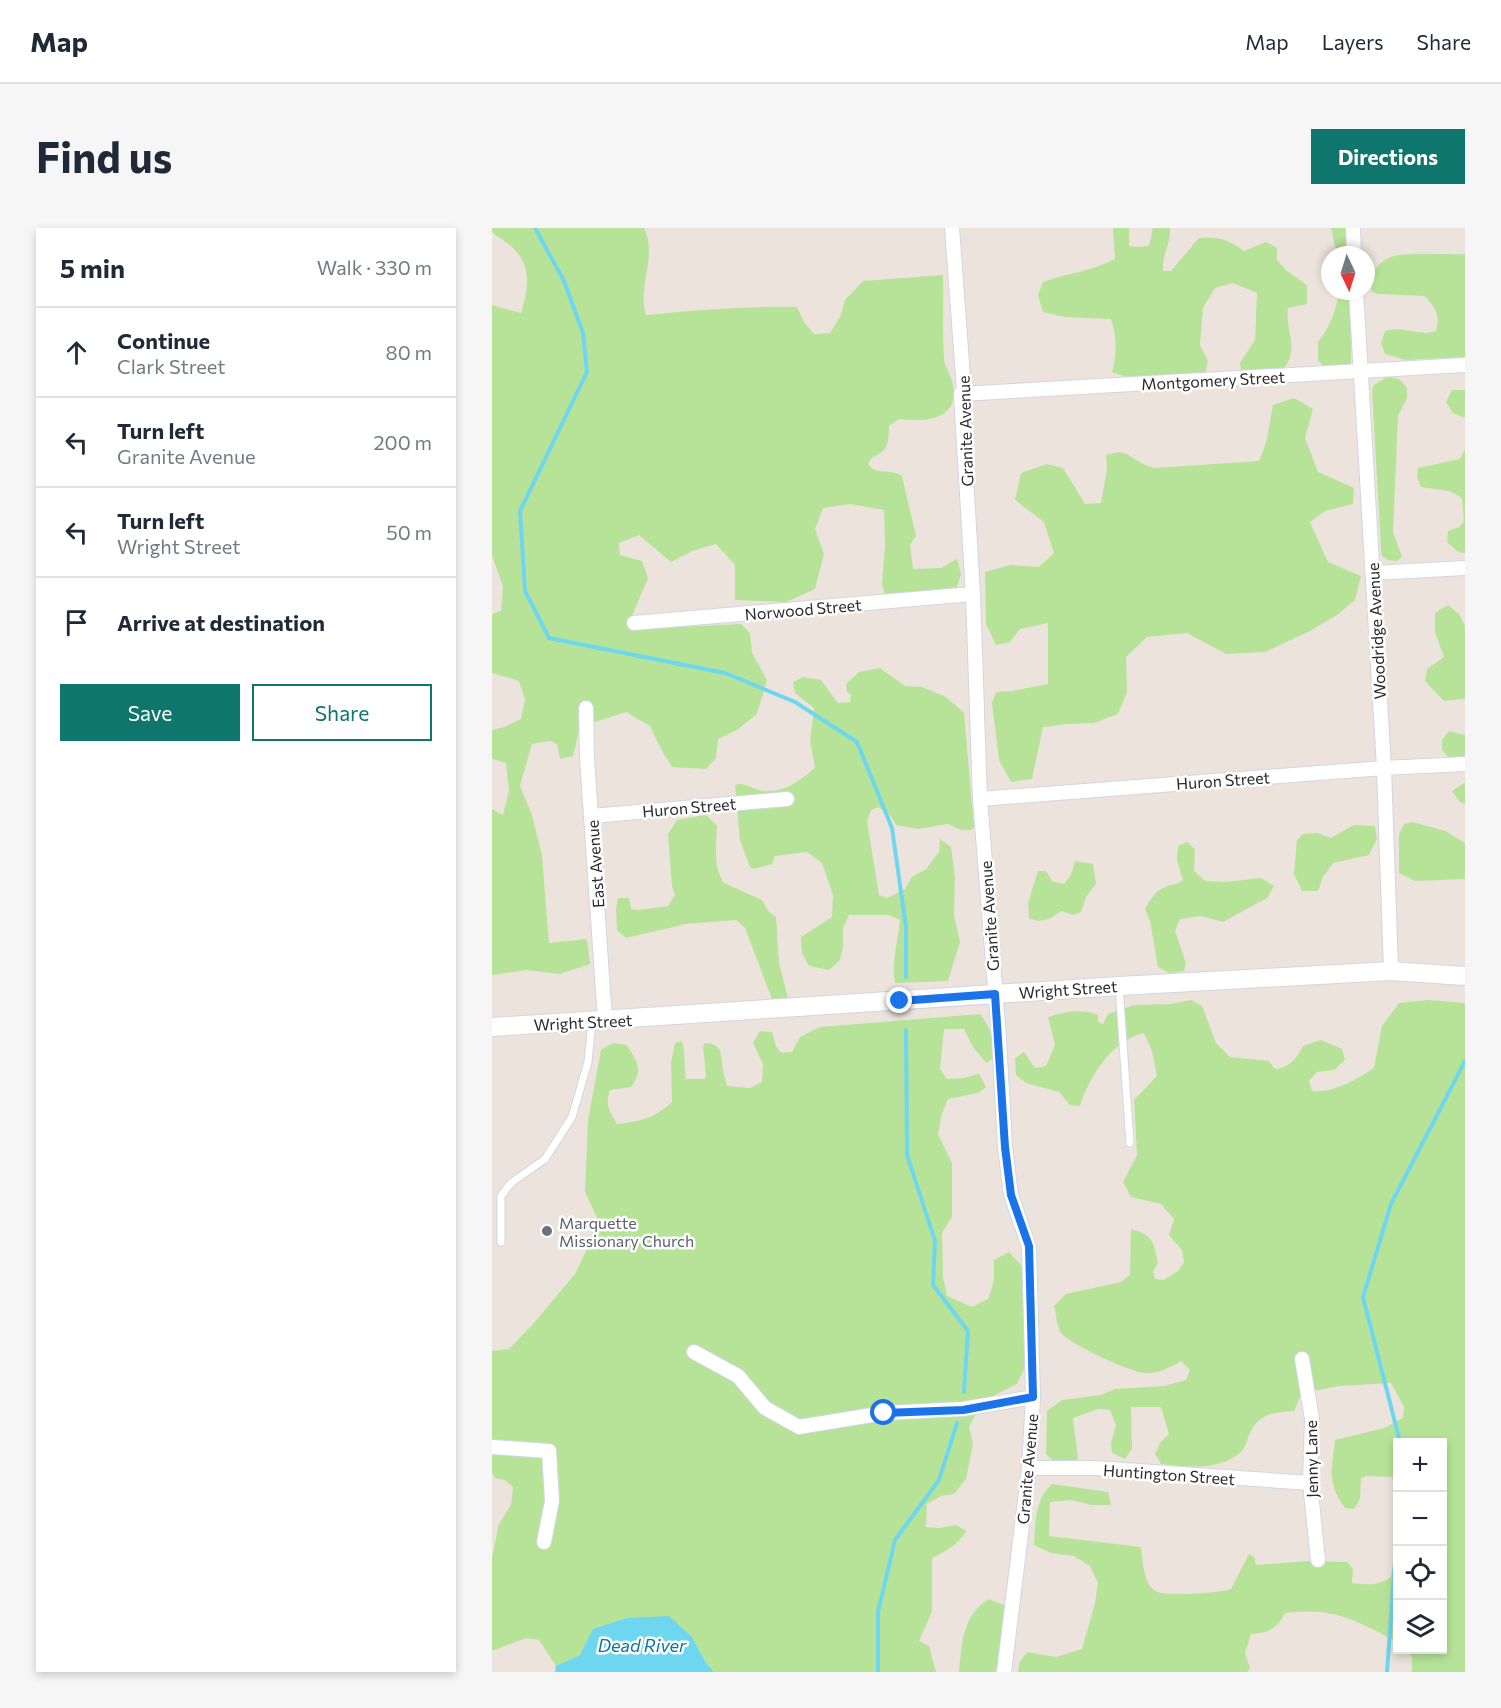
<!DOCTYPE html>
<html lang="en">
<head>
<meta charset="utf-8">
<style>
  body { margin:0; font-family:Commissioner,sans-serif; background:#f6f6f7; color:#1f2937 }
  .controls { position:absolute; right:18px; bottom:18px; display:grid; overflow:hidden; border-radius:0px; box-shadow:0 3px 9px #0003 }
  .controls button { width:54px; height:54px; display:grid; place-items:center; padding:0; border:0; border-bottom:2px solid #e0e1e3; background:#fff; color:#1f2937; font:30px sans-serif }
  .compass { position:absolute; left:829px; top:18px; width:54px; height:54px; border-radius:50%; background:#fff; box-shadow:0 3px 9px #0003; rotate:176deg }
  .stop { position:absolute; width:18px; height:18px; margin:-14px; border:4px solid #1a73e8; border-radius:50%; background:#fff }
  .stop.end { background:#1a73e8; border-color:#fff; box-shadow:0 2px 6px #0008 }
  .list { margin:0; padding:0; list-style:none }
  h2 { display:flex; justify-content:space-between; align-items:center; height:78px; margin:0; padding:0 24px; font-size:26px }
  h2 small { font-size:20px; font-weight:400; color:#747a83 }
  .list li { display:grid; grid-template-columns:39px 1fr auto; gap:18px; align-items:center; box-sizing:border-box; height:90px; padding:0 24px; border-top:2px solid #e0e1e3 }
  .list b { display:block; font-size:22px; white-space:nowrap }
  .list p { margin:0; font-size:20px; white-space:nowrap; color:#747a83 }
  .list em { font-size:20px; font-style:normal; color:#747a83 }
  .actions { display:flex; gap:12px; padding:18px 24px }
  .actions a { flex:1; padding:14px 0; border:2px solid #0f766e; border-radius:0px; text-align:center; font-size:21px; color:#0f766e }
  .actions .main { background:#0f766e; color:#fff }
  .icon { flex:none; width:33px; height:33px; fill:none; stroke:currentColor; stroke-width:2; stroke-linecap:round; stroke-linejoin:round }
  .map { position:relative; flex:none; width:973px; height:1444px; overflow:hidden; border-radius:0px }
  header { display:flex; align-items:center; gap:36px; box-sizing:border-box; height:84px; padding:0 30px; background:#fff; border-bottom:2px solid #e0e1e3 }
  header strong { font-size:28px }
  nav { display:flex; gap:33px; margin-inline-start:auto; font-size:21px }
  .intro { display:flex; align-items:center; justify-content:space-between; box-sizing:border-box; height:144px; padding:0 36px }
  h1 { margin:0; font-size:42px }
  .button { padding:15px 27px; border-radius:0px; background:#0f766e; color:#fff; font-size:21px; font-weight:700 }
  main { display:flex; gap:36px; padding:0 36px }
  aside { flex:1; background:#fff; border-radius:0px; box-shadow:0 3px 9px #0003 }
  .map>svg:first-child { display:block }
  .green { fill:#b7e398 }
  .water { fill:#6ed6ef }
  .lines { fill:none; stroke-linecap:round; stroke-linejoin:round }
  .stream { stroke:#6ed6ef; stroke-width:4 }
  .lane-casing { stroke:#d1d6e3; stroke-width:9 }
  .street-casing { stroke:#d1d6e3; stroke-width:16 }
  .secondary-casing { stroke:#d1d6e3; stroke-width:20 }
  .lane { stroke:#fff; stroke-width:7 }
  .street { stroke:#fff; stroke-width:14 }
  .secondary { stroke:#fff; stroke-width:18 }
  .route { stroke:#1a73e8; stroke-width:8 }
  .worship-dot { fill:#6b7280; stroke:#fff; stroke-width:2 }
  .labels { text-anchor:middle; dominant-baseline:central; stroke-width:5; stroke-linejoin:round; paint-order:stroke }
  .street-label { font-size:16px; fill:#2a2a2a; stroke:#fff }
  .worship-label { font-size:16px; fill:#5b616d; stroke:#fff; text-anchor:start }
  .water-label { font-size:18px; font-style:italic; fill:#0d759b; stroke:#fff }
</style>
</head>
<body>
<header>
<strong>Map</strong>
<nav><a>Map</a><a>Layers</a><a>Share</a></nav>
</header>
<div class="intro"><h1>Find us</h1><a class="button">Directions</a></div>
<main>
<aside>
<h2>5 min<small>Walk · 330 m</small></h2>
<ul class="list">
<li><svg class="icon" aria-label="ahead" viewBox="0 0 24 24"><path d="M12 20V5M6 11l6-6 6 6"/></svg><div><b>Continue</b><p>Clark Street</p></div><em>80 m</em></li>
<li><svg class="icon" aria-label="left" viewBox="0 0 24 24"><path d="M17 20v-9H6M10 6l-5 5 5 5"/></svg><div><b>Turn left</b><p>Granite Avenue</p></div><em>200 m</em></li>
<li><svg class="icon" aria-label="left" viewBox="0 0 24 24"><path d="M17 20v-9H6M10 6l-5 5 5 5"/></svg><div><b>Turn left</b><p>Wright Street</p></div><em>50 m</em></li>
<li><svg class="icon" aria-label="arrive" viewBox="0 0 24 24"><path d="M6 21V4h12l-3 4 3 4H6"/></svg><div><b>Arrive at destination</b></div></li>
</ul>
<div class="actions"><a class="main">Save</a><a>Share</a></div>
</aside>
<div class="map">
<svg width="973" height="1444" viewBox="0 0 973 1444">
  <rect width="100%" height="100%" fill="#ece4dc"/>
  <g class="green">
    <path d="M0,0H152C166,29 145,57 154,87C204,82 254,78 305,79L312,94L322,106L338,105L349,87L353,72L371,53L451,47C452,75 450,103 452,131C453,139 458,145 460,153C470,192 435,194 407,191L397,198C397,205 397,218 391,223C385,229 379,227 376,236C384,248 399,240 410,248L424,308L418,317L421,341L449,340L465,331L469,346L465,359L421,364L415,369L393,368L390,355L393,319L392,282L358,276L331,280L323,301L332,326L323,361L294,374L243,372V337L224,316L200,323L179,334L147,307L127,315L128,327L150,333L156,350L137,395L144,401L249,396L258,405L260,425L275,452L265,486L245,502L226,511L224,530L214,541L180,539L169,521L158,498L134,484L88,499L81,528L68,531L65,516L58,513L40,516L28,558L40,587L50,628L57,715L95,711L98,736L68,746L35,742L0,747V581L11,587L17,563L14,535L0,531V502L12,499L29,491L33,471L27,453L0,445V386L9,383L11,358L0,328V77L29,85C36,63 40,40 23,22C17,15 7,10 0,4Z"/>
    <path d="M621,0H637V18L645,19L657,18L661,0H678C679,16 670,26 671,43H679L707,10C725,8 736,11 752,23L774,14L785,20V32L795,43L815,57V76L796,80C793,105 809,121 790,143L759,145L749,143L748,135L763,112L765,65L741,55L723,60L711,80L708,117L716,133L713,145C683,150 649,156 620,144C625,126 625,109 619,91L573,89L551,84L546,67L551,54C576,45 600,43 623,31Z"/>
    <path d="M839,0H857L858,27H845Z"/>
    <path d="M973,26V129L914,132L893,126L889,115L893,103C913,97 925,109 944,103C948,87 944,79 932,68L887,66L880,64C876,48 886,32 902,28C922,24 952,27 973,26Z"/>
    <path d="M847,63H859V135L851,139H832L826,132V114C837,102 845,80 847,63Z"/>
    <path d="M895,149L907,151L915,160V170L906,188L901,304L910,329L905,333L896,332L890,328L889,321L880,163L882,157Z"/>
    <path d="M960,162H973V190L961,185L954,174Z"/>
    <path d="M802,170L821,181L813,210L826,244L862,260L861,276L833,283L818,294L836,334L869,348L863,372L845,387L818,403L773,424L734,426L695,405L655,409L634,429L635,464L626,486L602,495L575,496L551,499L540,551L519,554L507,532L500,475L504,464L520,463L556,456V395L528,401L518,414L504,417L494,396L493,344L518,337L547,339L562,325L552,294L523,272L529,245L555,236L571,240L593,276L609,275L615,241L614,227C634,221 632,225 648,234C652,237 658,238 663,240L767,233L774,215L781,177Z"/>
    <path d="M973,221V325L966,324L955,314L956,303L967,299L972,293L970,270L958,263L929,259L925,249L926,240L968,231Z"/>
    <path d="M956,377L967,386L973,398V471L952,473L933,453L935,441L952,429L943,404V385Z"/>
    <path d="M388,440L413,458L430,459L454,469L472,485L482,599L479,602H469L456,596L426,601L404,597L398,587L386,579L379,582L375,593L387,667L395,670L413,661L420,649L434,641L447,624L448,611L459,619L463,648L462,687L468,714L456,753L403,755C399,734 406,714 408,692L397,687H357L351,700V719L348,732L337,742L317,738L310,725L309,709L340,689L341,667L330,635L315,624L283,628L280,636L262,641L258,639L248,612L243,557C253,553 261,562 271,563C291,565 310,553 323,539L318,513L322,480L303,465L301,454L311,449L329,452L346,475L358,474L359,467L355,464L354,456L367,444Z"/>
    <path d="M957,503L973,507V529L957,530L950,522V512Z"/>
    <path d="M973,554V576L968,574L960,563Z"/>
    <path d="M214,587L225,598C224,616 221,639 232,655L270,672L276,683L284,689L287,735L296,770L280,771L253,700L244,692L194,696L134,710L125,702L124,681L126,670H137L139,681L147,682L176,678L183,667L180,658L176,606L185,592Z"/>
    <path d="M921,594L953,603L973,615V651L923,653L907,645V607L912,596Z"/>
    <path d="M862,597L883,598L885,611L877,627L841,635L831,649L826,663H810L802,646L805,612L811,606L826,605L839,610Z"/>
    <path d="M695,614L703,621L702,643L713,653L733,654L769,650L782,658L775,670L731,694L709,688L688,691L683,703L694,735L692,743L677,745L666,739L658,693L653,681C658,672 663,663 673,659C680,656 685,657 691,652L685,633L686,618Z"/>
    <path d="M583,633L601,636L604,656L594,669L589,684L581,687L569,683C559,691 549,696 537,690L536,675L546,643H554L560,653L572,656L579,647Z"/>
    <path d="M699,772L710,778L724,815L738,829L777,833L783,841C797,840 804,831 811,818L829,812L850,821L853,832L842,842L825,844L817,853L820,863C842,865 864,852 882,840L890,798L907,775L936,772L973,775V1444H920V1429L914,1422H950V1214H906L905,1272L900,1249L875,1248L869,1250L868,1271L862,1281L853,1280C834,1254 840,1242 843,1212L892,1200L911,1190L912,1179L899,1155L847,1158L827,1162H811L802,1183C781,1185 767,1184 757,1207C755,1213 753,1220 749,1224C727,1243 696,1239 669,1236L663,1226L668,1215L677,1206L669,1179H639L640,1221L633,1231L620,1225L619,1215L624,1197L618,1182L606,1181L581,1190L586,1231L576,1235L562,1234L554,1226L555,1183L570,1172L609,1167L623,1161L672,1158L694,1152L698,1142L689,1133C679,1139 666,1146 654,1145C639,1145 578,1116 569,1105C565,1099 564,1085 562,1078L574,1066L629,1054L638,1047L639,1001C662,1007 662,1015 666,1036L661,1043L663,1051L672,1052L686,1043L692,1034L690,1022L677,1007L682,991L669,976L639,969L631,954L645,927L642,872L665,848L660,823L652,805C619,813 598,848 588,878L578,877L567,864L534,855L524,847L523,830L532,824L543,840L554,838L563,817L556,789C573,784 589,780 606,787V794L611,796L616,786L642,777L679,776Z"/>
    <path d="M488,786C500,800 501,812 502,830L494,835L481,819L472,801H452L448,841L455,851L472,850L487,846L494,859L486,865L456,871L450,886L446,906L460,935V989L450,1005L451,1049L455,1068L480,1079L496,1071L502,1053V1032L517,1024L530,1038L534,1137L525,1156L491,1173L477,1199L481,1216L474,1251L462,1266L449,1268L435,1276L434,1299L447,1300L464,1297L474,1303C467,1316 453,1324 440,1330V1383L427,1413L437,1418L444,1444H222L214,1435L200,1409L88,1427L64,1438L47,1412L34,1410L0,1423V1329L7,1296L19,1277L21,1259L13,1252L3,1250L0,1245V1123L17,1121L42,1095L83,1046L97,1017L105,990L93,964L96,892L109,822L121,815L135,817C145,834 152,841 139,859L118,862C113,877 117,883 125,896C150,893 161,891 180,874L179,835L183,815L190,813C193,822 192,840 194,851H213L214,847L211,818L213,815C232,816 229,829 231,843C232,848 234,853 235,858L258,860L270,854L271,836L261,815L268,803L280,804L284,818L289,825L300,824L308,809L328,799Z"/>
    <path d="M560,1256L616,1264L619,1277H599L580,1272L558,1274L557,1308L649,1319C651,1332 651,1355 663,1363C672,1369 728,1365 739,1361L757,1326L762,1329L764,1337L816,1333L855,1334L861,1341L860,1355C875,1357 886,1358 899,1349L905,1309V1414C864,1392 841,1379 793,1385C785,1401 776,1405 759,1406L753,1425L758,1440L755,1444H526L527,1435L535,1424L564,1429L590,1421L603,1375L606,1355L598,1338L582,1328L559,1325L542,1317C543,1295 543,1271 560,1256Z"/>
    <path d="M497,1371L512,1377C515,1400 512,1423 503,1444H467C470,1415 470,1388 497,1371Z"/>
  </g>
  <path class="water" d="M177,1388L200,1409L214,1435L222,1444H63L64,1438L88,1427L101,1401L135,1390Z"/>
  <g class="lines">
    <g class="stream">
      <path d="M43,0L72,53L91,105L95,144L28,283L33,363L57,410L233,445L303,474L365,514L400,600L414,699V749"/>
      <path d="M414,802L415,927L443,1013L441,1057L476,1103L472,1164"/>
      <path d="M908,1214L871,1069L899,976L973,833"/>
      <path d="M386,1444V1384L403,1312L447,1252L465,1195"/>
      <path d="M895,1444L906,1295"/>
    </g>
    <g class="lane-casing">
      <g id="lane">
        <path d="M627,758L638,915"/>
        <path d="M9,1014V968L19,955L53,931L80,889L96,834L100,793"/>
      </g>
    </g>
    <g class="street-casing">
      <g id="street">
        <path d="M460,0L472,162L469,166L481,366L488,571L507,810L513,919L519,967L537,1019L541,1169L537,1240L512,1444"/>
        <path d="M861,0L862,27"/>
        <path d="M864,63L892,540L899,743"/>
        <path d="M469,166L973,137"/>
        <path d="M881,345L973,340"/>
        <path d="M142,395L481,366"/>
        <path d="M94,480L95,530L113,792"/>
        <path d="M488,571L892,540L973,536"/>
        <path d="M100,588L295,571"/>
        <path d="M202,1124L246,1148L273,1180L307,1199L392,1185L471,1181L541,1169"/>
        <path d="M810,1131L820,1191L818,1255L826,1332"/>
        <path d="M0,1219L57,1223L60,1273L52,1314"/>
        <path d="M537,1240H603L818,1255"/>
      </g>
    </g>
    <g class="secondary-casing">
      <path id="secondary" d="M0,799L627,758L899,743L973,748"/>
    </g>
    <use href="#lane" class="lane"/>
    <use href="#street" class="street"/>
    <use href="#secondary" class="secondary"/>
  </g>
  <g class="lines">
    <path class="route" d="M392,1185L471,1182L541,1169L537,1018L519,967L513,919L503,766L408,773"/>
  </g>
  <circle class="worship-dot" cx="55" cy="1003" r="6"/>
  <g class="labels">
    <g class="street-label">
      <text transform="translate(721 152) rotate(-3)">Montgomery Street</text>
      <text transform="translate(473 203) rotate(-92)">Granite Avenue</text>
      <text transform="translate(311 381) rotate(-5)">Norwood Street</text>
      <text transform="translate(884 403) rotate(-93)">Woodridge Avenue</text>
      <text transform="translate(731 552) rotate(-4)">Huron Street</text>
      <text transform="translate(197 579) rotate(-5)">Huron Street</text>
      <text transform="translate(103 636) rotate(-94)">East Avenue</text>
      <text transform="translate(497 688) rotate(-94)">Granite Avenue</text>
      <text transform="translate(576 761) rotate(-4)">Wright Street</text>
      <text transform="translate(91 794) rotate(-3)">Wright Street</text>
      <text transform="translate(819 1231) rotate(-91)">Jenny Lane</text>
      <text transform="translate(535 1241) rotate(-85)">Granite Avenue</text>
      <text transform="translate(677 1246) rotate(4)">Huntington Street</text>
    </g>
    <g class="worship-label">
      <text x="67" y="994">Marquette<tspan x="67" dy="18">Missionary Church</tspan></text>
    </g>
    <g class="water-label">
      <text x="150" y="1417">Dead River</text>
    </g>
  </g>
</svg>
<div class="controls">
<button>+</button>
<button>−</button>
<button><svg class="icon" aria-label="locate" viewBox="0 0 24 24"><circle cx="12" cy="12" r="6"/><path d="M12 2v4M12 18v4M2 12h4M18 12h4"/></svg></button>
<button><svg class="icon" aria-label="layers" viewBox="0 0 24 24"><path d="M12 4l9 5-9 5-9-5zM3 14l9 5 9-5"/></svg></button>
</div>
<svg class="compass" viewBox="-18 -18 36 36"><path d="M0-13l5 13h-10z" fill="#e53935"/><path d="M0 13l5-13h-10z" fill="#747a83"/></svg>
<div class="stop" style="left:392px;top:1185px"></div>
<div class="stop end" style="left:408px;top:773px"></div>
</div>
</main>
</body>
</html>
